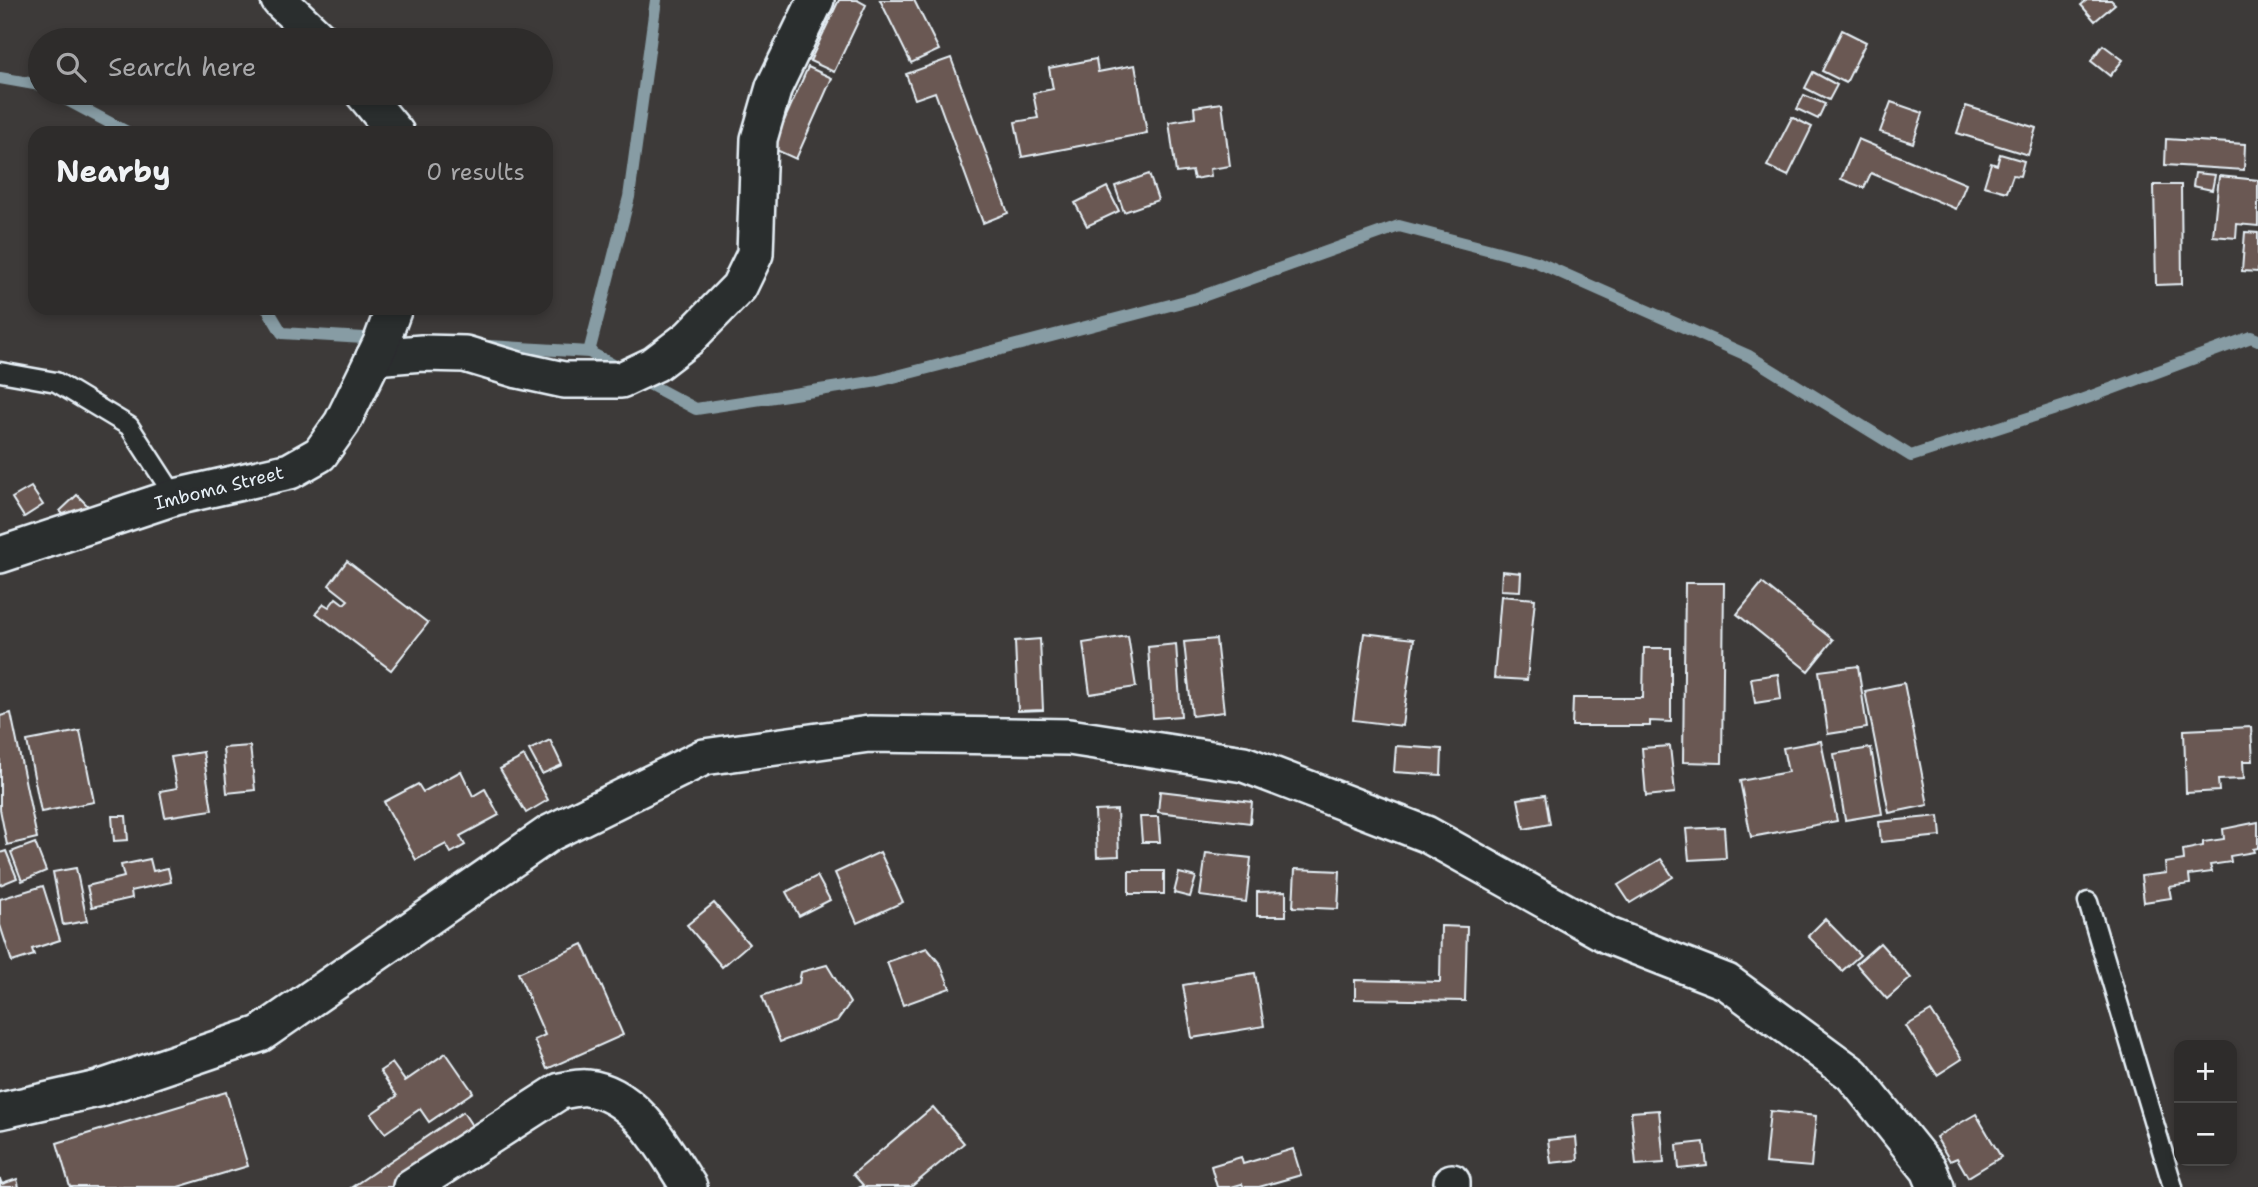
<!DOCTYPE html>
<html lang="en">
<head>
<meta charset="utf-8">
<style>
  body { margin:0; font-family:"Shantell Sans",sans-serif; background:#3a3837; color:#f1f3f6 }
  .controls { position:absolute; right:21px; bottom:21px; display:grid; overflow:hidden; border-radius:14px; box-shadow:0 4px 10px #0003 }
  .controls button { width:63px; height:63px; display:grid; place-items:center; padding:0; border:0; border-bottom:2px solid #494847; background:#2e2c2b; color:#f1f3f6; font:35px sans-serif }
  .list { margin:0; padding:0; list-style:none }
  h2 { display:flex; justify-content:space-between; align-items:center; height:91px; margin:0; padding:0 28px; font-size:30px }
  h2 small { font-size:23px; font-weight:400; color:#a7a7a9 }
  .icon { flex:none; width:38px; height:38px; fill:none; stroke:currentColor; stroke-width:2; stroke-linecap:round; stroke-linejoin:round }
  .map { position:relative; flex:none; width:2258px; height:1187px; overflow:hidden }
  .search { position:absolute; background:#2e2c2b; box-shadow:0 4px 10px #0003; left:28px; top:28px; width:525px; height:77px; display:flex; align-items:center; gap:18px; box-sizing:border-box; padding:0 24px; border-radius:38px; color:#a7a7a9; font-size:26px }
  .panel { position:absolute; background:#2e2c2b; box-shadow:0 4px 10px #0003; left:28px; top:126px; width:525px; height:189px; border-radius:21px }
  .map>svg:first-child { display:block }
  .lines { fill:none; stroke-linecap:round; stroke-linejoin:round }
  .stream { stroke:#879ca4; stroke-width:12 }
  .building { fill:#6a5952; stroke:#e8f1f8; stroke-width:2 }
  .lane-casing { stroke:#e8f1f8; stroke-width:23 }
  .street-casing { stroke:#e8f1f8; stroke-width:40 }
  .lane { stroke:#2a2d2e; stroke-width:18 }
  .street { stroke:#2a2d2e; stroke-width:35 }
  .labels { text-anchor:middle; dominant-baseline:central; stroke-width:7; stroke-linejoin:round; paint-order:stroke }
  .street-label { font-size:18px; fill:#e8f1f8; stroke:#2a2d2e }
</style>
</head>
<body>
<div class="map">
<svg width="2258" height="1187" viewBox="0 0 2258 1187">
  <rect width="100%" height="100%" fill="#3d3a39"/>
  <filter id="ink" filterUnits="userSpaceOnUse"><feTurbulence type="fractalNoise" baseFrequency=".0143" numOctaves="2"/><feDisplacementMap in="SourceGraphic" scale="14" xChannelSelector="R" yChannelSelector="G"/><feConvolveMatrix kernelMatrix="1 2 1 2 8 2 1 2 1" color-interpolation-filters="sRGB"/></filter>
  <g filter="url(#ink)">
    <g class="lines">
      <g class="stream">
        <path d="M0,78L40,85"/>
        <path d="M54,93L129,133"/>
        <path d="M267,308L282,333L380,339"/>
        <path d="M489,346L589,352L696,409L878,381L1197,298L1399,226L1537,262L1749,356L1911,456L2065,406L2251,337L2258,340"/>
        <path d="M589,352L629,197L656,0"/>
      </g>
    </g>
    <g class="building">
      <path d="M839,0H857L866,5L834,72L810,61Z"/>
      <path d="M880,0H914L939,50L911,63Z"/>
      <path d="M2087,0H2111L2115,4L2095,21L2081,5Z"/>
      <path d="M1842,30L1866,42L1846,83L1822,71Z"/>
      <path d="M2103,45L2123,60L2110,76L2091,61Z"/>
      <path d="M951,58L1008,213L983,223L935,92L915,99L906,74Z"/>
      <path d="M1096,59L1098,72L1135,65L1147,133L1022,157L1015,122L1038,118L1033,93L1053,89L1049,68Z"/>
      <path d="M808,67L832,78L796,159L772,148Z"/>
      <path d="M1813,72L1837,85L1829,100L1805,88Z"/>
      <path d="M1804,95L1825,104L1818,119L1797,109Z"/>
      <path d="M1891,102L1923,113L1913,143L1880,132Z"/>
      <path d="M1222,103L1230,166L1210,169L1211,176L1194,179L1192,171L1176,173L1169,122L1195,118L1194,107Z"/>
      <path d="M1966,106L2036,128L2028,155L1957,133Z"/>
      <path d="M1792,117L1812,127L1788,176L1767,166Z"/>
      <path d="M1858,139L1966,184L1956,209L1871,173L1864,188L1841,179Z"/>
      <path d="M2166,139L2245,144L2244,170L2165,165Z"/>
      <path d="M2000,154L2024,161L2020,176L2013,175L2007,192L1984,186L1991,163L1997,165Z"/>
      <path d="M2195,173L2215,175L2212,190L2193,186Z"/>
      <path d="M1149,174L1158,200L1124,212L1115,186Z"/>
      <path d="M2219,176L2258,180V226L2237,224L2236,238L2213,236Z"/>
      <path d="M2154,185H2181L2182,284L2156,285Z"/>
      <path d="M1107,187L1119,211L1087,226L1075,203Z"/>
      <path d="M2245,232L2258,233V272L2242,271Z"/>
      <path d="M31,487L43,505L24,517L12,498Z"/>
      <path d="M77,495L88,506L71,522L60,511Z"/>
      <path d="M347,561L428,623L391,670L316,613L324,604L329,607L336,598L344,604L348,600L329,585Z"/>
      <path d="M1502,571L1521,573L1520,591L1501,590Z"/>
      <path d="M1685,583H1724L1722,763L1683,762Z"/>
      <path d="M1762,583L1833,640L1808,671L1737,614Z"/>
      <path d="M1501,596L1535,599L1527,680L1494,678Z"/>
      <path d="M1364,633L1414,639L1402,726L1353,720Z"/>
      <path d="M1128,636L1136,687L1090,694L1083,643Z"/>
      <path d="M1040,639L1043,710L1018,711L1015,641Z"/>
      <path d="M1216,639L1224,712L1192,716L1184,642Z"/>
      <path d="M1176,644L1181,716L1153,718L1148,647Z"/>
      <path d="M1644,648H1671V722L1650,721V726H1572L1573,698H1643Z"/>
      <path d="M1858,666L1867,728L1828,734L1819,671Z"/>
      <path d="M1778,674L1781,699L1755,703L1751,678Z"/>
      <path d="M1904,683L1928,805L1889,813L1865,691Z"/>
      <path d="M11,713L37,838L7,845L0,809V716Z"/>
      <path d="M2251,727L2253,761H2243L2244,779L2218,780L2219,791L2186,793L2184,730Z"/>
      <path d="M80,731L94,802L41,812L27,741Z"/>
      <path d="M550,740L562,765L542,774L529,750Z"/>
      <path d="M1821,741L1837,821L1751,837L1740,781L1788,772L1783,748Z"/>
      <path d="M250,746L255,790L227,793L223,748Z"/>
      <path d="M1396,746L1442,749L1441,775L1394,772Z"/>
      <path d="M1670,746L1675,793L1646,796L1642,748Z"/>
      <path d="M1871,748L1882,814L1845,820L1834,754Z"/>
      <path d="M203,752L212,810L165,817L160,791L177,788L171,757Z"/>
      <path d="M524,756L548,800L526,813L500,769Z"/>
      <path d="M461,771L473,796L485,789L499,815L460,836L465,845L451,853L446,844L416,860L384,802L418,784L423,792Z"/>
      <path d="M1160,791L1252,802L1250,823L1158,812Z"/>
      <path d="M1545,795L1550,824L1524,829L1518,799Z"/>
      <path d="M1117,810L1119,856L1097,857L1095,811Z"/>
      <path d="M112,816H126L128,840L114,841Z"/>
      <path d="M1939,816L1941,836L1881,842L1879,822Z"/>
      <path d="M1140,817H1158L1160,842H1142Z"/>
      <path d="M2258,822V848L2253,849L2254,852L2230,856L2231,862L2210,865L2212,872L2189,875L2190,884L2169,887L2171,898L2144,902L2141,876L2166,873L2165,863L2184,860L2183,850L2203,846V842L2224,839L2223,829Z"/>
      <path d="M1724,827L1726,858L1689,860L1686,829Z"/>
      <path d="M35,843L46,871L22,881L11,852Z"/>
      <path d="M6,851L17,878L0,885V853Z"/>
      <path d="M880,852L903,902L857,923L835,873Z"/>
      <path d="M1206,853L1251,858L1246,902L1200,896Z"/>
      <path d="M150,859L153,871L168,868L171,882L131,891L132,898L92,907L87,886L124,877L121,865Z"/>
      <path d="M1661,859L1673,877L1630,903L1618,885Z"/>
      <path d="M76,868L87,921L63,925L53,872Z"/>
      <path d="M1295,869L1340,871L1338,909L1293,907Z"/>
      <rect x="1129" y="871" width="35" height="23"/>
      <path d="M1179,873L1196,877L1190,897L1174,893Z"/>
      <path d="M817,876L830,900L799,916L786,892Z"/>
      <path d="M43,886L60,940L32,949L34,955L12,962L0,925V899Z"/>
      <path d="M1286,891V916H1257V892Z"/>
      <path d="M714,903L749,944L722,967L687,925Z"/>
      <path d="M1825,919L1860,955L1842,971L1808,936Z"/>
      <path d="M1441,926L1467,927L1465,1001L1355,999V980L1440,982Z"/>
      <path d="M1880,943L1911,978L1887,999L1856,964Z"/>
      <path d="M583,944L623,1035L547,1069L534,1040L545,1035L518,973Z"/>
      <path d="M927,948L941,965L950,988L903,1005L887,962Z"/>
      <path d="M827,965L850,1003L837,1021L780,1042L762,996L799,983L801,972Z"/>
      <path d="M1255,973L1264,1026L1192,1038L1183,985Z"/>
      <path d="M1931,1011L1962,1059L1937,1075L1906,1026Z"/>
      <path d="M446,1053L473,1092L429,1122L420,1109L385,1133L371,1114L397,1096L380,1071L392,1063L405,1081Z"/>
      <path d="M226,1092L248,1166L178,1187H70L57,1143Z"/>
      <path d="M933,1107L964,1143L911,1187H860L863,1185L853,1174Z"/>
      <path d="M1659,1110L1664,1163L1636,1165L1631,1112Z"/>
      <path d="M1770,1111L1816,1116L1811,1167L1765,1163Z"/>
      <path d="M463,1112L478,1135L400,1187H352Z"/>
      <path d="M1976,1114L2001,1157L1968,1177L1957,1158L1950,1161L1936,1137Z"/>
      <path d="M1576,1137L1578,1160L1551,1163L1548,1140Z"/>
      <path d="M1704,1142L1707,1166L1679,1169L1677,1145Z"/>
      <path d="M1293,1149L1301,1175L1259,1187H1244L1242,1184L1231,1187H1217L1211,1166L1241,1157L1243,1164Z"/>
      <path d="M0,1179L2,1184L17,1179L19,1187H0Z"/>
    </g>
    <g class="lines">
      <g class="lane-casing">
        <g id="lane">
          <path d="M0,372L56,382L129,426L175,497"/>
          <path d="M2088,902L2173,1187"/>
        </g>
      </g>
      <g class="street-casing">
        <g id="street">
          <path d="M279,0L321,40"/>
          <path d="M363,93L396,133"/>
          <path d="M374,357L422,353L465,354L518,370L564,380H621L655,364L689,338L739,287L755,254L759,139L774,87L816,0"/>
          <path d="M0,555L175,497L290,471L320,454L342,423L381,343L394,308"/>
          <path d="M0,1111L98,1089L260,1034L550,833L704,757L869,734L1069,737L1244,764L1426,834L1609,936L1727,982L1852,1074L1929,1170L1936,1187"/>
          <path d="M1452,1182V1187"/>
          <path d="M411,1187L560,1091C568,1090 579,1087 587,1088C636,1093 665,1150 689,1187"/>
        </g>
      </g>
      <use href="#lane" class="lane"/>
      <use href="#street" class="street"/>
    </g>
  </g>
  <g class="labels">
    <g class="street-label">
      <text transform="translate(219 488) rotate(-14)">Imboma Street</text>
    </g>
  </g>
</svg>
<div class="controls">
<button>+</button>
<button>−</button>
</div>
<div class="search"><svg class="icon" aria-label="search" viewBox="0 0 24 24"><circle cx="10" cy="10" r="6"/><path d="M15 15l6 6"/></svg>Search here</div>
<section class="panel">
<h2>Nearby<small>0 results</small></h2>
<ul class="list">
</ul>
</section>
</div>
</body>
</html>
